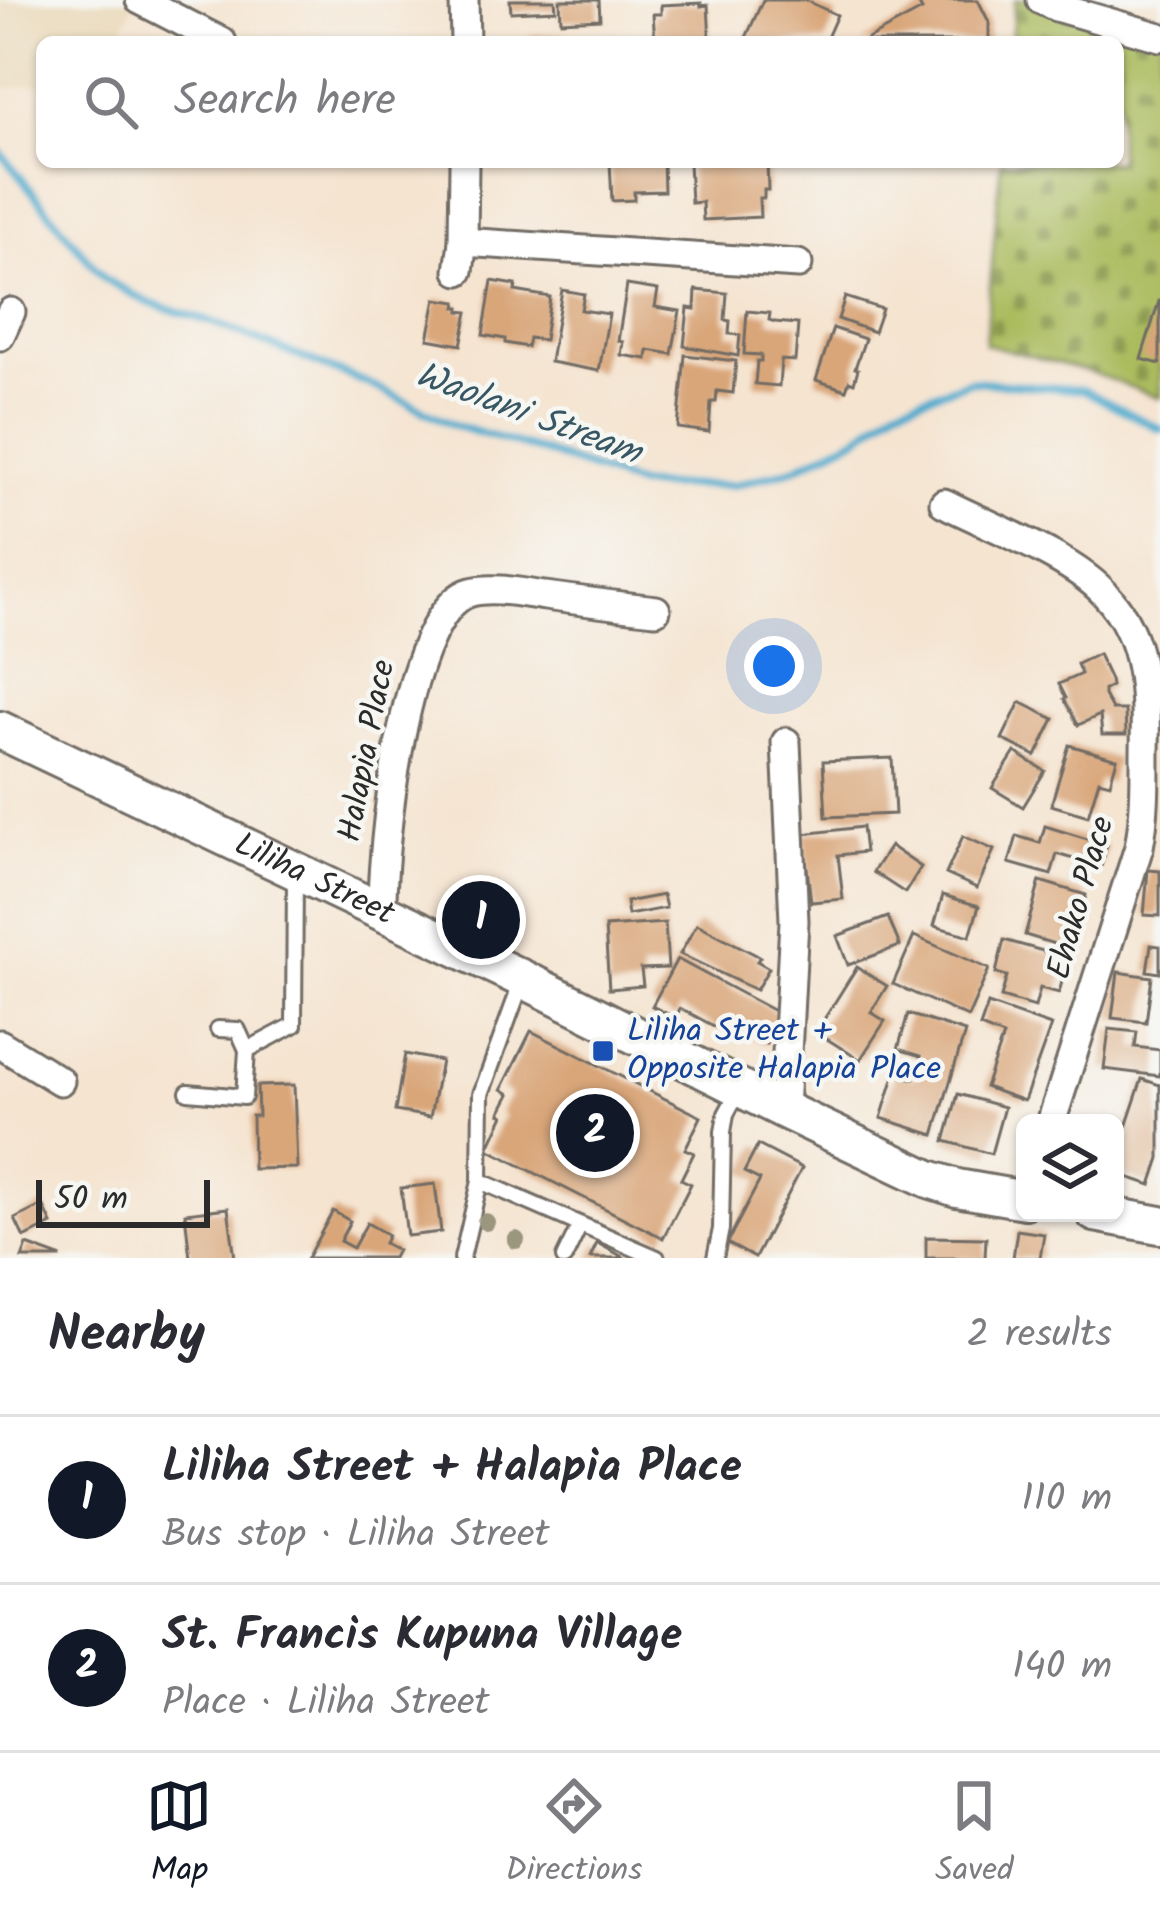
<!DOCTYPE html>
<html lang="en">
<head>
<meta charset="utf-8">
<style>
  body { margin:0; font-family:Kalam,sans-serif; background:#f7f7f7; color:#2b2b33 }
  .controls { position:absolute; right:36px; bottom:36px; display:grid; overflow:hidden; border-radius:18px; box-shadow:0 3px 9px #0004 }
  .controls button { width:108px; height:108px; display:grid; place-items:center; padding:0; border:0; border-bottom:3px solid #e1e1e2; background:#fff; color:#2b2b33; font:60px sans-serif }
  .scale { position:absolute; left:36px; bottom:30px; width:174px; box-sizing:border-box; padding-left:12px; border:6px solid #2b2b2b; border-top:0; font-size:33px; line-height:42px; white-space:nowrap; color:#2b2b2b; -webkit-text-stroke:9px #f6f6f2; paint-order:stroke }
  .you { position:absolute; left:774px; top:666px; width:42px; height:42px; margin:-30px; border:9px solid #fff; border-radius:50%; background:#1a73e8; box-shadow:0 0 0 18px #1a73e833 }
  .badge { display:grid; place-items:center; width:78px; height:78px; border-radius:50%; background:#111827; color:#fff; font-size:39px; font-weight:700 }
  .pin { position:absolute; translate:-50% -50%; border:6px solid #fff; box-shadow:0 3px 12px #0006 }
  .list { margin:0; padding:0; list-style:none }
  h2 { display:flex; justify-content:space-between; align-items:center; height:156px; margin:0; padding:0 48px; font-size:51px }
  h2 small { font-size:39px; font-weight:400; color:#7c7c81 }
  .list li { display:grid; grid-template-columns:78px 1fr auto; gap:36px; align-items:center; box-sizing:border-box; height:168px; padding:0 48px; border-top:3px solid #e1e1e2 }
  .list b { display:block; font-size:45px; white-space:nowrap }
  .list p { margin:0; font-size:39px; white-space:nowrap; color:#7c7c81 }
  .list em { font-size:39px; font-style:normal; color:#7c7c81 }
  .icon { flex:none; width:66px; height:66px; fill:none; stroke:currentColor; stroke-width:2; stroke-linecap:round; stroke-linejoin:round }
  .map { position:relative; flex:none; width:1160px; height:1258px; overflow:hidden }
  .search { position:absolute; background:#fff; box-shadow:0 3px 9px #0004; left:36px; right:36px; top:36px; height:132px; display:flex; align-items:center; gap:30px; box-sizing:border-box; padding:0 42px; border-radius:18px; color:#7c7c81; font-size:45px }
  .sheet { height:492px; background:#fff }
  nav { display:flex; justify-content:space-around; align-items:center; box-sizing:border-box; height:168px; border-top:3px solid #e1e1e2; background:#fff; font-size:33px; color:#7c7c81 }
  nav a { display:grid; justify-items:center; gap:6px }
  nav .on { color:#111827 }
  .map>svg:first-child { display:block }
  .built { fill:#ead9ba }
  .cemetery { fill:url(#cemetery-stones); stroke:#6b7445; stroke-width:3 }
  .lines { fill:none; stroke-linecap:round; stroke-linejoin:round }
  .stream { stroke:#4faacd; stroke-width:8 }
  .building { fill:#d9a679 }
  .lane-casing { stroke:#726c65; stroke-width:20 }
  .street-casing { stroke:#726c65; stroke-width:33 }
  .secondary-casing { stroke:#726c65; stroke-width:42 }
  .lane { stroke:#fff; stroke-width:14 }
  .street { stroke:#fff; stroke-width:27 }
  .secondary { stroke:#fff; stroke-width:36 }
  .tree { fill:#9b967e }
  .transit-dot { fill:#1a4fb4; stroke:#f6f6f2; stroke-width:4.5 }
  .labels { text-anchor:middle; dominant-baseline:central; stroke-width:9; stroke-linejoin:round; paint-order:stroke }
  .street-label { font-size:33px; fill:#2b2b2b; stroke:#f6f6f2 }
  .transit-label { font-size:33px; fill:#164399; stroke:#f6f6f2; text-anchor:start }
  .water-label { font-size:36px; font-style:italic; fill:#385764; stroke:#f6f6f2 }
</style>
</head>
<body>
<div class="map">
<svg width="1160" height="1258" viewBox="0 0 1160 1258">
  <defs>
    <pattern id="cemetery-stones" width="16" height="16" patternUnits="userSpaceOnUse" patternTransform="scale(3)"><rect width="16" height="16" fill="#abbc5f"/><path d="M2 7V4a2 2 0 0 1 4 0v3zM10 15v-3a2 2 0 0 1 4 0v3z" fill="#8b994f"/></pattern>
  </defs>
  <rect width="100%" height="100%" fill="#f6f6f2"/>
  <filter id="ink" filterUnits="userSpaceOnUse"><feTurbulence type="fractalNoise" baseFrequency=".00833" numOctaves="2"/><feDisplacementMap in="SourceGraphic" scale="24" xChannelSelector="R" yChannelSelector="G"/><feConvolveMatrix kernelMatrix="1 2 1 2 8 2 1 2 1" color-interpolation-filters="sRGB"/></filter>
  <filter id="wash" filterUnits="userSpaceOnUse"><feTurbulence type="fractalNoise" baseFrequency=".004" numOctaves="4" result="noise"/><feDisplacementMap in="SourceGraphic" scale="48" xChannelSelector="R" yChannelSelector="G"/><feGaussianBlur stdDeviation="2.7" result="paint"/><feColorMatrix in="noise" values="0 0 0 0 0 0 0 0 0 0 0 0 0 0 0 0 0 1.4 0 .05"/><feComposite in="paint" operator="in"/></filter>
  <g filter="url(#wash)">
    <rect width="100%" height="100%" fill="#f5e4d0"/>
    <path class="built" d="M0,0H136L116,42H42V84L0,89Z"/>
    <path class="cemetery" d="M1015,0H1053L1160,34V398L1090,372L985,344L1001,162H1118V42H1011Z"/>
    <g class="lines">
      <path class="stream" d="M0,152L104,279L149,303L217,324L369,384L456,426L544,452L640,486L734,485L793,469L858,437L898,406L971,381L1083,390L1160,429"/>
    </g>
    <g id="blocks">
      <g class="building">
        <path d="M510,0H555L556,10L511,12Z"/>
        <path d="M560,0H599L600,19L561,21Z"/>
        <path d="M763,0H805L837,15L825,42H744Z"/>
        <path d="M923,0H978L989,22V42H862L922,10L918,3Z"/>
        <path d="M701,3V6L708,5L710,42L655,41L653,14H661V5Z"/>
        <path d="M568,34V42H531L530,35Z"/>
        <path d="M642,36V42H584V38Z"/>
        <path d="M610,162H663L664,191L634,192V200L612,201Z"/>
        <path d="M689,162H767L768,190H764V198H759L760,217L703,220L702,202L691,203Z"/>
        <path d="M492,281L516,285L515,291L550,297L544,340L529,338L527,347L505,343V339L483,335Z"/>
        <path d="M627,285L658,290L655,307L680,311L672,354L648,350L647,359L621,355L623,342L618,341Z"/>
        <path d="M562,290L584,294L581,310L609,314L599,371L550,362Z"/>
        <path d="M696,290L727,293L725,320L730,321L729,334L740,335L738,356L684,346L688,308L695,309Z"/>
        <path d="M845,297L882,309L874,332L838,319Z"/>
        <path d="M436,299L457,302L456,307H460V311L468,312L461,345L428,339Z"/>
        <path d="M1159,301H1160V364L1141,359Z"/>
        <path d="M747,311L770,313L769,320L775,322L798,324L795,361L781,360L779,386L755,384L757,361H761V355L744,354Z"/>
        <path d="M833,328L865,339L855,368L858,369L854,383L849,381L846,390L816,380Z"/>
        <path d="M685,355L736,361L733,393L717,391L716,402H711L709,432L678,428Z"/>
        <path d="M1098,654L1110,680L1111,686L1104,690V695L1112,710H1125L1126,735H1102L1100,715L1078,725L1064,699L1066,698L1059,684L1081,674L1077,664Z"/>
        <path d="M1020,702L1054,719L1036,756L1002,739Z"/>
        <path d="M1069,745L1117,759L1110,783L1099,780L1088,816L1051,805Z"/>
        <path d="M1015,752L1045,771L1023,807L992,788Z"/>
        <path d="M892,758L895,814L826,817L823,761Z"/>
        <path d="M1045,826L1107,845L1101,867L1057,854L1051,875L1009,863L1017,836L1040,843Z"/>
        <path d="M862,827L865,852L838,855L843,899L811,902L803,834Z"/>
        <path d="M963,836L994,850L977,888L946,874Z"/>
        <path d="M890,846L921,867L905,893L873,872Z"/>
        <path d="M1148,870L1160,871V916L1144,915Z"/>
        <path d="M1040,881L1086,895L1071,949L1025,935Z"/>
        <path d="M663,895L666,908L628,915L626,902Z"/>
        <path d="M943,895L979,906L970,936L934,926Z"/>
        <path d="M888,917L900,946L848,965L837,936Z"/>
        <path d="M665,923L668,968L641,969L643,986L609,989L605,927Z"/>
        <path d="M697,924L760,957L757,961L769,968L756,990L680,954Z"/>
        <path d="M914,936L989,969L968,1017L893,984Z"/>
        <path d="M1004,940L1068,958L1059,993L1040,988L1035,1007L1001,997L1007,976L996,973Z"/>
        <path d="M1151,945L1160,946V973L1147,971Z"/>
        <path d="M677,959L782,1015L766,1044L744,1033L740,1040L680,1008L676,1018L652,1006Z"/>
        <path d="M857,967L887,986L871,1012L885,1021L860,1060L816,1032Z"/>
        <path d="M1118,972L1152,977L1146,1022L1112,1018Z"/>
        <path d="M988,1004L1051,1026L1024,1101L985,1087L1003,1036L980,1027Z"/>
        <path d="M908,1014L965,1032L934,1135L881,1118L895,1073L914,1079L921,1056L898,1049Z"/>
        <path d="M1109,1029L1137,1032L1135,1047L1160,1050V1076L1104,1069Z"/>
        <path d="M531,1031L701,1117L685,1149L694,1153L681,1179L691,1184L663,1238L488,1149L504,1115L500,1113L510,1094L502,1089Z"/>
        <path d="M405,1054L441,1061L430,1117L395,1111Z"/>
        <path d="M1142,1079L1160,1085V1158L1151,1185L1115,1173V1160Z"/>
        <path d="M294,1085L297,1168L253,1169L252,1116H258L257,1086Z"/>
        <path d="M958,1094L1004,1107L991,1154L945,1141Z"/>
        <path d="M758,1145L802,1168L755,1258L727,1243L760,1180L744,1172Z"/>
        <path d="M435,1184L441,1232L407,1236L401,1188Z"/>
        <path d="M43,1205L52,1224L24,1238L15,1219Z"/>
        <path d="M228,1208L235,1258H190L185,1213Z"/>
        <path d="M333,1211L350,1221L340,1241L353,1248L367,1223L388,1235L384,1243L397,1250L393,1258H307Z"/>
        <path d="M1017,1230L1044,1234L1040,1258H1013Z"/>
        <path d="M926,1237L986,1238L985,1258H926Z"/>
        <path d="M597,1243L625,1258H590Z"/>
        <path d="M27,1245L60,1257V1258H22Z"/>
      </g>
    </g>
  </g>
  <g filter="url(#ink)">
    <use href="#blocks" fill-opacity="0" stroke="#726c65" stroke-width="3"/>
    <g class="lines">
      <g class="lane-casing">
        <g id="lane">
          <path d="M521,984L481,1094L480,1181L657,1258"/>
          <path d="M218,1029L238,1030L247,1050"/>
          <path d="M188,1092L244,1097L247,1050L294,1025L295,877"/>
          <path d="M462,1258L480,1181"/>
          <path d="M564,1258L580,1225"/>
          <path d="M715,1258L721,1229L723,1132L726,1114L740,1088"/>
        </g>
      </g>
      <g class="street-casing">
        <g id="street">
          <path d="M140,0L222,42"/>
          <path d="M464,0L465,42"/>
          <path d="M1041,0L1056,7L1160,37"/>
          <path d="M463,242L798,264"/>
          <path d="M459,271L463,242L464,162"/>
          <path d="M0,336L11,312"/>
          <path d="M944,503C991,527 1072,557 1106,595C1147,639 1146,698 1145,754C1145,786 1145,816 1139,847L1051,1123"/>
          <path d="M382,912C381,851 404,610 471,592C493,586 523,593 545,596C582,601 619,606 656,610"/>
          <path d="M0,1044L60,1081"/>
          <path d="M784,1110L794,921L786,742"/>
        </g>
      </g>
      <g class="secondary-casing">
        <g id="secondary">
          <path id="s1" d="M0,730L523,979L784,1110L929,1179L957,1188L1025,1200"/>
          <path d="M1095,1213L1160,1225"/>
        </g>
      </g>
      <use href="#lane" class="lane"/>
      <use href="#street" class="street"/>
      <use href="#secondary" class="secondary"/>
    </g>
    <g class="tree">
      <circle cx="486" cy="1222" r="9"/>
      <circle cx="516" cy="1240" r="9"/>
    </g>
  </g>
  <rect class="transit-dot" x="591" y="1039" width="24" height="24" rx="6"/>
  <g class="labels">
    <g class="street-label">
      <text transform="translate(368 751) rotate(-79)">Halapia Place</text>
      <text stroke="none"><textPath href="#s1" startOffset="348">Liliha Street</textPath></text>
      <text transform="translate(1082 898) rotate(-74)">Ehako Place</text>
    </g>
    <g class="transit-label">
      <text x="627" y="1032">Liliha Street +<tspan x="627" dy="38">Opposite Halapia Place</tspan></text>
    </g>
    <g class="water-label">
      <text transform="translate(528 415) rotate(20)">Waolani Stream</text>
    </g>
  </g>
</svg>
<div class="controls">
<button><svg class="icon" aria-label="layers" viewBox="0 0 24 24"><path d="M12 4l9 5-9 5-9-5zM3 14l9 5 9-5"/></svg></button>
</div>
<div class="scale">50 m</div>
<div class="you"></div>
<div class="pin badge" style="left:481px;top:920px">1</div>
<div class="pin badge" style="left:595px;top:1133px">2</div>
<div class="search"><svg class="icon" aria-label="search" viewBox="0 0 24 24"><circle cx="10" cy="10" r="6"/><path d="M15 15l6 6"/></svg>Search here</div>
</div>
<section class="sheet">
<h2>Nearby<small>2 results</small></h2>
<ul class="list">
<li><span class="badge">1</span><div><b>Liliha Street + Halapia Place</b><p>Bus stop · Liliha Street</p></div><em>110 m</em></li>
<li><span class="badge">2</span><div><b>St. Francis Kupuna Village</b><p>Place · Liliha Street</p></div><em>140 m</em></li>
</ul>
</section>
<nav>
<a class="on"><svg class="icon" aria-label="map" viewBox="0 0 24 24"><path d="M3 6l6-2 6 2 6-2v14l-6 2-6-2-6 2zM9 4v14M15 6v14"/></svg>Map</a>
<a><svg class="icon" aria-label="directions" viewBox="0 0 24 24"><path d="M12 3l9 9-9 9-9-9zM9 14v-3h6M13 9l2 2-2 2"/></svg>Directions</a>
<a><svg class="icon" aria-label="saved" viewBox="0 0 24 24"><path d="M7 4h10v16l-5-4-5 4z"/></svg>Saved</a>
</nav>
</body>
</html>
